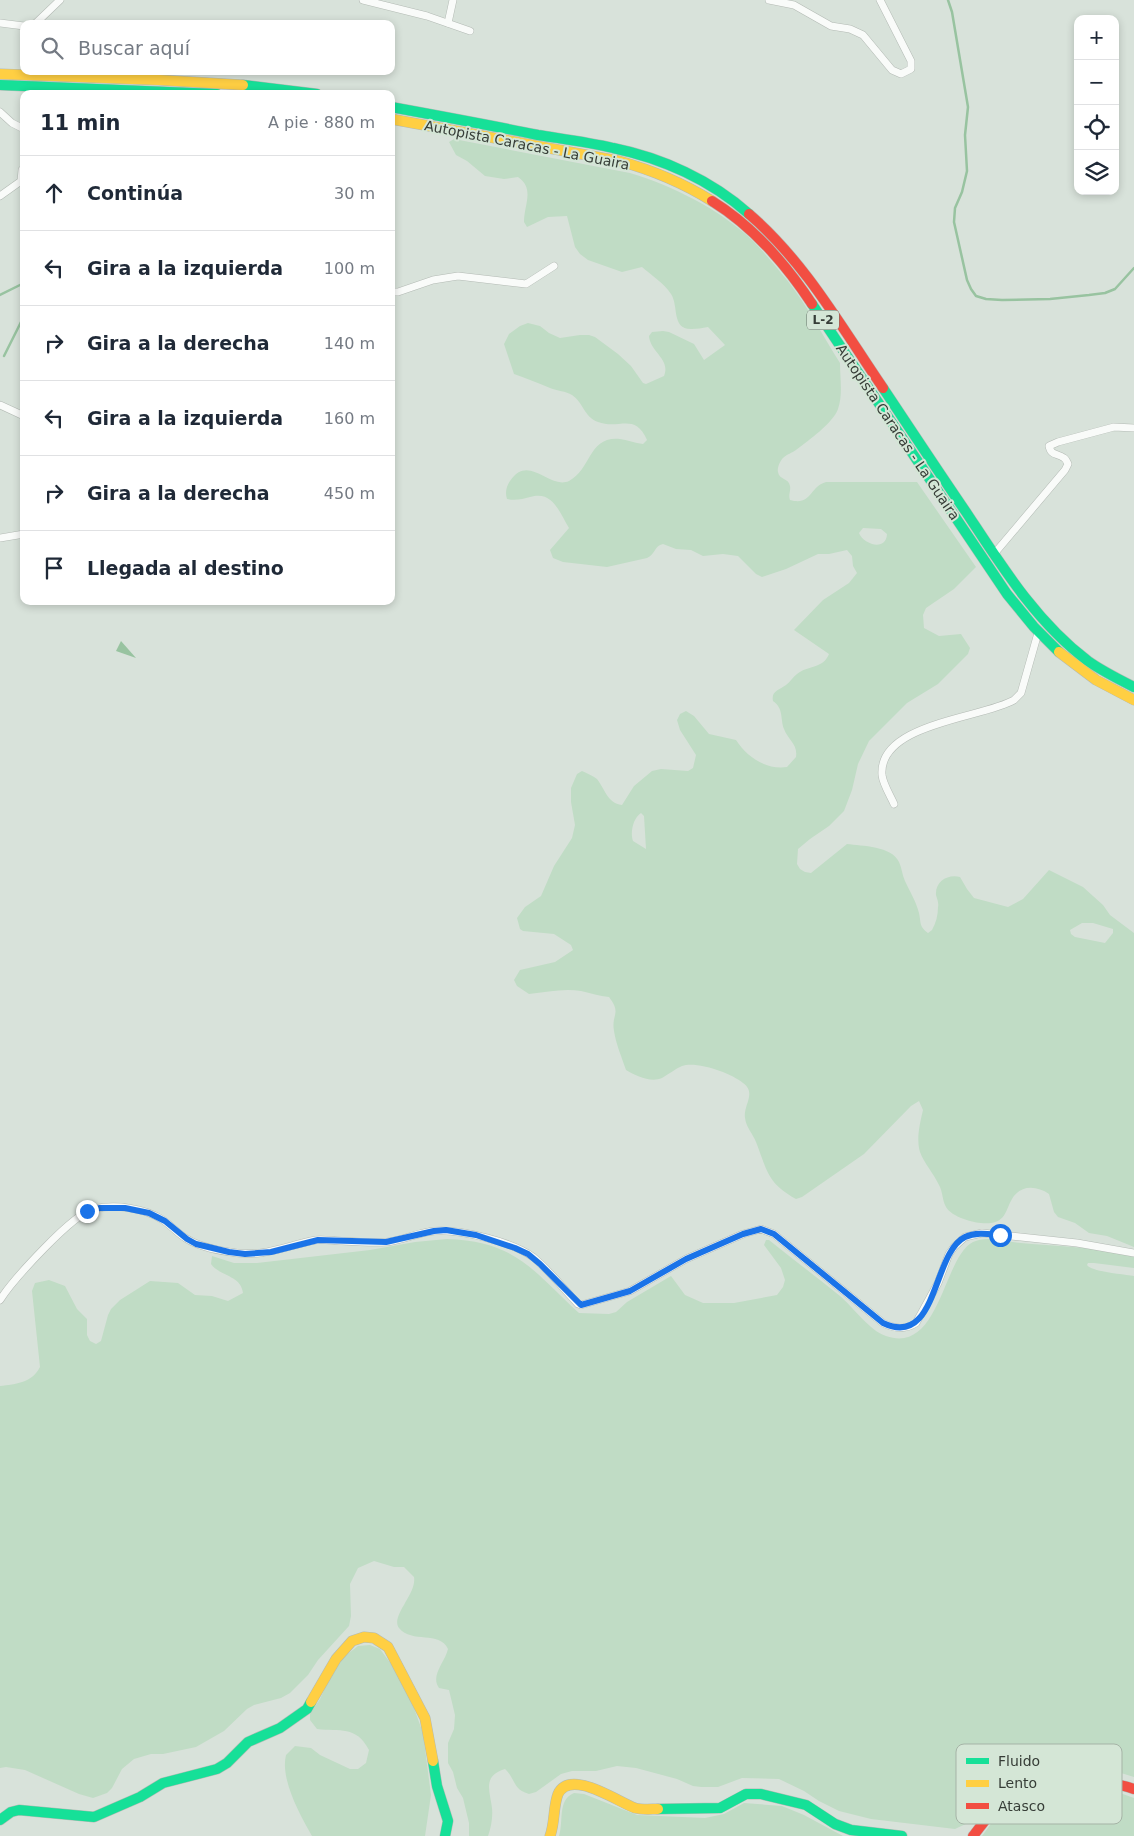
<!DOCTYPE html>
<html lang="es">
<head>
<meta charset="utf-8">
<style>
  body { margin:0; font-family:"DejaVu Sans",sans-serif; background:#f6f6f7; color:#1f2937 }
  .controls { position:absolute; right:15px; top:15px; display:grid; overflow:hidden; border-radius:10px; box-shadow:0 2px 8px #0003 }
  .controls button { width:45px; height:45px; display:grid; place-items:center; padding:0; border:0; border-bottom:1px solid #e0e1e3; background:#fff; color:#1f2937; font:25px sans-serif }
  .stop { position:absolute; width:15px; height:15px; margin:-11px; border:4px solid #1a73e8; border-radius:50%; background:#fff }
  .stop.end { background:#1a73e8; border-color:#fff; box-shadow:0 1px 5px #0008 }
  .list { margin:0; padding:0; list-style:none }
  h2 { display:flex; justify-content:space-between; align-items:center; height:65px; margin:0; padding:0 20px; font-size:21px }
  h2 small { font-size:16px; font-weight:400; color:#747a83 }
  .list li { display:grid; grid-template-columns:32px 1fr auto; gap:15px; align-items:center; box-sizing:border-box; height:75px; padding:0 20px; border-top:1px solid #e0e1e3 }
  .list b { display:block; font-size:19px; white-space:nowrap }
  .list em { font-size:16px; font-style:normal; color:#747a83 }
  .icon { flex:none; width:28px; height:28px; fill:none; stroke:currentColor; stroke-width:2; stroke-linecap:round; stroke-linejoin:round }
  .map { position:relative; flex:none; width:1134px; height:1836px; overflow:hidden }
  .search { position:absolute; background:#fff; box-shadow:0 2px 8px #0003; left:20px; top:20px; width:375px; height:55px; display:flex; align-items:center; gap:12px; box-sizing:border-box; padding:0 18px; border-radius:10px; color:#747a83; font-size:19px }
  .panel { position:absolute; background:#fff; box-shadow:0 2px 8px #0003; left:20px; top:90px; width:375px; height:515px; border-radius:10px }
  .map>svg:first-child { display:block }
  .green { fill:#c0dcc5; fill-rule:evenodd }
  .water { fill:#98c3a0 }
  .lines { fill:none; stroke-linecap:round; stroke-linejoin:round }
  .stream { stroke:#98c3a0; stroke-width:2.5 }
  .street-casing { stroke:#b3bab4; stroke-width:8 }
  .fast-casing { stroke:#b3bab4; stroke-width:11 }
  .slow-casing { stroke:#b3bab4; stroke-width:11 }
  .jam-casing { stroke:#b3bab4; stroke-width:11 }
  .street { stroke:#f9fbf9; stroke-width:7 }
  .fast { stroke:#16e098; stroke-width:10 }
  .slow { stroke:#ffcf43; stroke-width:10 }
  .jam { stroke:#f24e42; stroke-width:10 }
  .route { stroke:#1a73e8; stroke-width:6 }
  .labels { text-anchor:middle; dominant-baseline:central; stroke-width:4; stroke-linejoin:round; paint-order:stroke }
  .shield { fill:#d4e6d6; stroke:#657067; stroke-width:1 }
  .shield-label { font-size:12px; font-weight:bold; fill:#363d37 }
  .street-label { font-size:14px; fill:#363d37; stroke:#d4e6d6 }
  .key { fill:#d4e6d6; stroke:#a5b3a6; stroke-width:1 }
  .key-label { font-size:14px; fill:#363d37 }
</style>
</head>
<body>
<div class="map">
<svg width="1134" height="1836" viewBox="0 0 1134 1836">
  <rect width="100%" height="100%" fill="#d8e2da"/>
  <g class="green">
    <path d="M454,139L630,173C673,186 719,209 752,240C764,252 776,267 787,280C807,305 823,336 840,363C840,378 843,395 838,409C833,423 808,441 796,450C792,453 787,454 783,458C780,461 777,468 778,472C779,480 789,478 790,486C791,491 788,495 790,500C812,506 809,487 826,482H917L976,567L954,589L926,608L923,615L924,628L939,636L961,634L970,648L968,654L938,684L907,703L869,741L858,764L852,790L844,811L829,826L810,839L798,849L797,864L800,869L805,872L811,873L847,844C862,846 892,846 899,862C902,868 902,875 905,881C910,892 916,901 919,913C921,922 919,927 928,933L932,930C936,923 938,915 938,907C939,903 937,899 936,895C935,881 948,874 960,877L967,889L974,898L1008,907L1023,899L1049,870L1083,887L1103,905L1110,915L1134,933V1247L1107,1236L1089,1233L1075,1223L1058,1217L1054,1212L1049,1194C1037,1186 1021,1184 1012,1199C1006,1209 1006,1221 991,1223C979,1225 952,1218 946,1207C942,1200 943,1192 939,1185C934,1174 924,1163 920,1152C916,1139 920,1123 923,1110L919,1101L911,1106L864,1154L802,1197L796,1199C767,1183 767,1170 756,1142C753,1134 746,1127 745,1118C743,1105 757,1093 743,1083C731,1073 697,1061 682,1066C675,1069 669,1074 662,1078C651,1083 636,1076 626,1070C622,1058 616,1044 614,1031C611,1014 622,1014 609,997C599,996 591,993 581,991C564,988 547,992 529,994L517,986L514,980L520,970L555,962L573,950L571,945L554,934L523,931L520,929L517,918L525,907L541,896L554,866L572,838L575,825L571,802V788L577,774L582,771C587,773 593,776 597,779C605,789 607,803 622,805L634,786L652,771L661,769L688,771L693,768L696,755L680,730L677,720L680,714L686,711L694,716L709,734L736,740C747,757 766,770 787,767L796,757C798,744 788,740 784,729C780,718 784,709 773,701C771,691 779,690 786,685C790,682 793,677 797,674C808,665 823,669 829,654L794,630L823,600L849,583L857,573L853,566L852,556L847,550L829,554H818L786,569L762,577L756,574L738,556L723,554L703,556L691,550L676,549L663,544C654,546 655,555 647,558L607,567L563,562L553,558L550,550L569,528C559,512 553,490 530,497C523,499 515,501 507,499C505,493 506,487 510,481C529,453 549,490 569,481C592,469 588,436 620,439C627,440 635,443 643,444L647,440C635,412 619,430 598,422C584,417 583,402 572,395C566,391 557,391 550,388C538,383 526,378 514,374L504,344L509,334L520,326L528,323L540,326L549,333L560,338L580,335H589L595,337L618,354L631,366L643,383L646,384L664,376C671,359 650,352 649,336L652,332L663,331L669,332L694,344L704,360L725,345L708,327C702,328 697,329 692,329C671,330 679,306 671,294C664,283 651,275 642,267L622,272L588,260L580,254L575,247L567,216L548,217L527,227L524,222C524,204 535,189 518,177L504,179L485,176L467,161L456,155L449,142ZM863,528L881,529L887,534C886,552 863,544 859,533ZM641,813L644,816L646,849L633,841C630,833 633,818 641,813ZM1082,923H1093L1113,929V933L1105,943L1075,937L1071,934L1070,930Z"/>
    <path d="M447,1239C516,1241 533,1271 579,1313L609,1314L616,1312L627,1302L671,1276L685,1295L703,1303H734L777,1295L783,1287L785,1280L781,1268L764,1245L766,1240H769C792,1259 817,1277 840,1296C853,1307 870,1331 886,1336C940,1355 943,1257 973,1242C987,1235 1006,1242 1021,1243C1059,1247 1098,1246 1134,1257V1268L1094,1263H1088L1087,1265C1092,1272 1123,1274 1134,1276V1777L1121,1773H1109L1077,1786L1066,1787L1043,1774L1027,1772L1015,1776L998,1791L972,1821L955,1829L871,1819L839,1811L819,1801L804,1791L779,1779L742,1778L718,1787H701L693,1786L677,1779L636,1768L617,1766L596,1771H572L561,1774L536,1792L529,1794C512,1789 516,1779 505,1769C482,1776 490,1791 492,1808C493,1817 491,1828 488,1836H469V1823L463,1798L457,1788L453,1772L448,1763V1743L454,1729L455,1715L449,1690L439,1688C430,1676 445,1662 448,1649C439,1630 412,1644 399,1628C390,1616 417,1594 414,1577L404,1567H394L374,1561L358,1568L350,1584L351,1616L349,1626L318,1660L308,1675L290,1693L281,1698L254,1705L247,1709L224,1731L196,1747L163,1754H151L134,1759L122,1769L112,1788L107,1793L93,1798L79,1794L25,1770L6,1767L0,1768V1386C16,1384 32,1383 40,1367L32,1291L35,1283L49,1280L65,1286L77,1309L87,1319V1335L90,1341L96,1344L101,1341L108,1315L111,1309L120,1300L150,1281L178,1283L195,1295L212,1296L228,1301L243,1293C241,1275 219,1276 211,1264L212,1256L234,1263H257L370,1250L415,1242Z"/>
    <path d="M370,1645L380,1649L391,1664L411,1700L423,1733L431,1795L425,1836H312C300,1815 280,1779 286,1755L295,1746L311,1748L320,1755L350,1769H358L366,1763L369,1750C356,1725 340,1732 317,1729L310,1720V1714L320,1699L334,1669L345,1656L358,1646Z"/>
    <path d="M574,1793L584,1794L637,1815L705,1818L724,1814L744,1803L782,1806L804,1815L843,1836H559C564,1821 557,1800 574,1793Z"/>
    <path d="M1110,1793H1120L1134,1798V1836H982C995,1820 1014,1783 1039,1798C1050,1804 1057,1812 1070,1816Z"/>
  </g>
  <path class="water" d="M121,641L136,658L116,651Z"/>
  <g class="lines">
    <g class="stream">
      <path d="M948,0L952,12L968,107L965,135L967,171L962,192L955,208L954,222L967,280L971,289L976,296L986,299L1002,300L1050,299L1089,295L1105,293L1115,289L1134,268"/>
      <path d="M22,158L24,164"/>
      <path d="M0,295L24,283"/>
      <path d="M4,356L24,316"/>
    </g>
    <g class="street-casing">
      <g id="street">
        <path d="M363,0L427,16L470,31"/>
        <path d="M769,0L794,5L831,26L850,29L863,35L892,70L901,74L911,69V61L880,0"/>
        <path d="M0,23L24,26"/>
        <path d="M448,23L453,0"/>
        <path d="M33,24L36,23L60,0"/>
        <path d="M0,112L12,123L24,129"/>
        <path d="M0,196L21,181L22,170"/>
        <path d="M391,292H398L433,280L458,276L526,284L554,266"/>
        <path d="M0,405L24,416"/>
        <path d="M0,538L24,534"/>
        <path d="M994,554L1065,470L1068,464C1067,462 1066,459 1064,458C1057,453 1051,456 1049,446L1058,442L1114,427L1134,428"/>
        <path d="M894,804C890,795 883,784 882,775C878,723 983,718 1014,700L1021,693L1038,633"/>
        <path d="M0,1300C12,1281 73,1213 94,1209C115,1204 145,1208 163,1220C172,1226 178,1234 187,1239C200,1247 216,1250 230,1252C264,1258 284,1246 316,1240C324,1239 333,1241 342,1241C357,1242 373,1243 387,1242C404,1240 419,1232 435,1231C460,1229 513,1242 533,1257C549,1270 563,1288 578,1304L581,1305L630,1291L686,1259L743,1234L761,1229L774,1234L883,1323C895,1329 905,1330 916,1323L938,1283L949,1254L954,1247L965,1237L982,1233L1077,1243L1134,1253"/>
      </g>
    </g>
    <g class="fast-casing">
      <g id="fast">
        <path d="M0,85L217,94"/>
        <path d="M243,85L317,94"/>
        <path d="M391,107C440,116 489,125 538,135C563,139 588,142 613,148C662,158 711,180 749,214"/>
        <path d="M812,304L1007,594L1034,627L1059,652"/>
        <path d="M883,388C911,430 938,471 966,512C1001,565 1036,622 1088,661C1102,671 1118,679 1134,687"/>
        <path d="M433,1761L437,1786L448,1821L445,1836"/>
        <path d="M658,1809L720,1808L746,1794H761L806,1805L835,1824L851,1830L902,1836"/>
        <path d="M0,1820L11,1812L19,1810L94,1817L140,1797L163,1783L217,1769L227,1763L248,1742L280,1728L307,1709L311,1702"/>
      </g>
    </g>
    <g class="slow-casing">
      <g id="slow">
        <path d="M0,74L159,80L243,85"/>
        <path d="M391,119L619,161C652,170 683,183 712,201"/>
        <path d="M1059,652L1096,680L1134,700"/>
        <path d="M311,1702L336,1659L352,1641L364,1637L374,1638L388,1647L425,1718L433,1761"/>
        <path d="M550,1836C555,1823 553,1807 558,1794C570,1768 618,1802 635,1808C642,1810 651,1809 658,1809"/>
      </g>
    </g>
    <g class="jam-casing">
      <g id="jam">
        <path d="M712,201C754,227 785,263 812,304"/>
        <path d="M749,214C805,262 842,328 883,388"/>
        <path d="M973,1836C993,1811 1019,1768 1055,1797C1061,1803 1066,1808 1075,1806C1080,1804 1084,1800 1088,1797C1105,1784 1113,1781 1134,1789"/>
      </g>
    </g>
    <use href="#street" class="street"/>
    <use href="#fast" class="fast"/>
    <use href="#slow" class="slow"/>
    <use href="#jam" class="jam"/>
  </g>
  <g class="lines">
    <path class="route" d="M87,1211L100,1208H125L149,1213L165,1221L187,1239L196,1244L229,1252L245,1254L271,1252L318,1240L386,1242L434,1231L446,1230L476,1235L515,1248L528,1254L540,1264L581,1305L630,1291L686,1259L743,1234L761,1229L774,1234L883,1323C938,1349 932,1253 965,1237C976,1232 988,1234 1000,1235"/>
  </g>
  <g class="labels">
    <rect class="shield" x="807" y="310.5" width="32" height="19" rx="4"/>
    <g class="shield-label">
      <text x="823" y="320">L-2</text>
    </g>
    <g class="street-label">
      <text transform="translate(527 145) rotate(11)">Autopista Caracas - La Guaira</text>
      <text transform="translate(898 432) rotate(56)">Autopista Caracas - La Guaira</text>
    </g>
  </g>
  <rect x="956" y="1744" width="166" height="80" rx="8" class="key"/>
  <rect x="966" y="1758" width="23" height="6" fill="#16e098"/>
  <rect x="966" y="1780" width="23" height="7" fill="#ffcf43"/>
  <rect x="966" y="1803" width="23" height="6" fill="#f24e42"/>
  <g class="key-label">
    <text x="998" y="1766">Fluido</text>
    <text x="998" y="1788">Lento</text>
    <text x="998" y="1811">Atasco</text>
  </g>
</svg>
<div class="controls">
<button>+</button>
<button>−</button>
<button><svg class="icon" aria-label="locate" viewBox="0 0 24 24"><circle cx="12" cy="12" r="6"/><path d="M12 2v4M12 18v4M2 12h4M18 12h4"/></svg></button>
<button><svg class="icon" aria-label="layers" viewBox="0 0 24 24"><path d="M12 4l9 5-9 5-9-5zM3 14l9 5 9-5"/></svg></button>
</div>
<div class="stop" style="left:1000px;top:1235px"></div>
<div class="stop end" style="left:87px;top:1211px"></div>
<div class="search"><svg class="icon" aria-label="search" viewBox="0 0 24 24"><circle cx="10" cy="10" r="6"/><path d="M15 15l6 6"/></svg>Buscar aquí</div>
<section class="panel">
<h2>11 min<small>A pie · 880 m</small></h2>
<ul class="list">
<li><svg class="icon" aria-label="ahead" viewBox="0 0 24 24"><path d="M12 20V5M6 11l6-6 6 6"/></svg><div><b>Continúa</b></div><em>30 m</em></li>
<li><svg class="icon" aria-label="left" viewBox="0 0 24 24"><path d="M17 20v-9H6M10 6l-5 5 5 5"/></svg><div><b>Gira a la izquierda</b></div><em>100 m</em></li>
<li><svg class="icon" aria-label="right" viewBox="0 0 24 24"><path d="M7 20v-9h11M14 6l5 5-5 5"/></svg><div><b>Gira a la derecha</b></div><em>140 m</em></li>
<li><svg class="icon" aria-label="left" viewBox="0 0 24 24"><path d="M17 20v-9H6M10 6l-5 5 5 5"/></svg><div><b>Gira a la izquierda</b></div><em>160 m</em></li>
<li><svg class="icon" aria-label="right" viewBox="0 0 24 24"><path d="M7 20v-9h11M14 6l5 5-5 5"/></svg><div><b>Gira a la derecha</b></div><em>450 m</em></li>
<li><svg class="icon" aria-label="arrive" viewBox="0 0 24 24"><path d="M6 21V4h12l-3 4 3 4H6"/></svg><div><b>Llegada al destino</b></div></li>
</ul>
</section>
</div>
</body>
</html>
